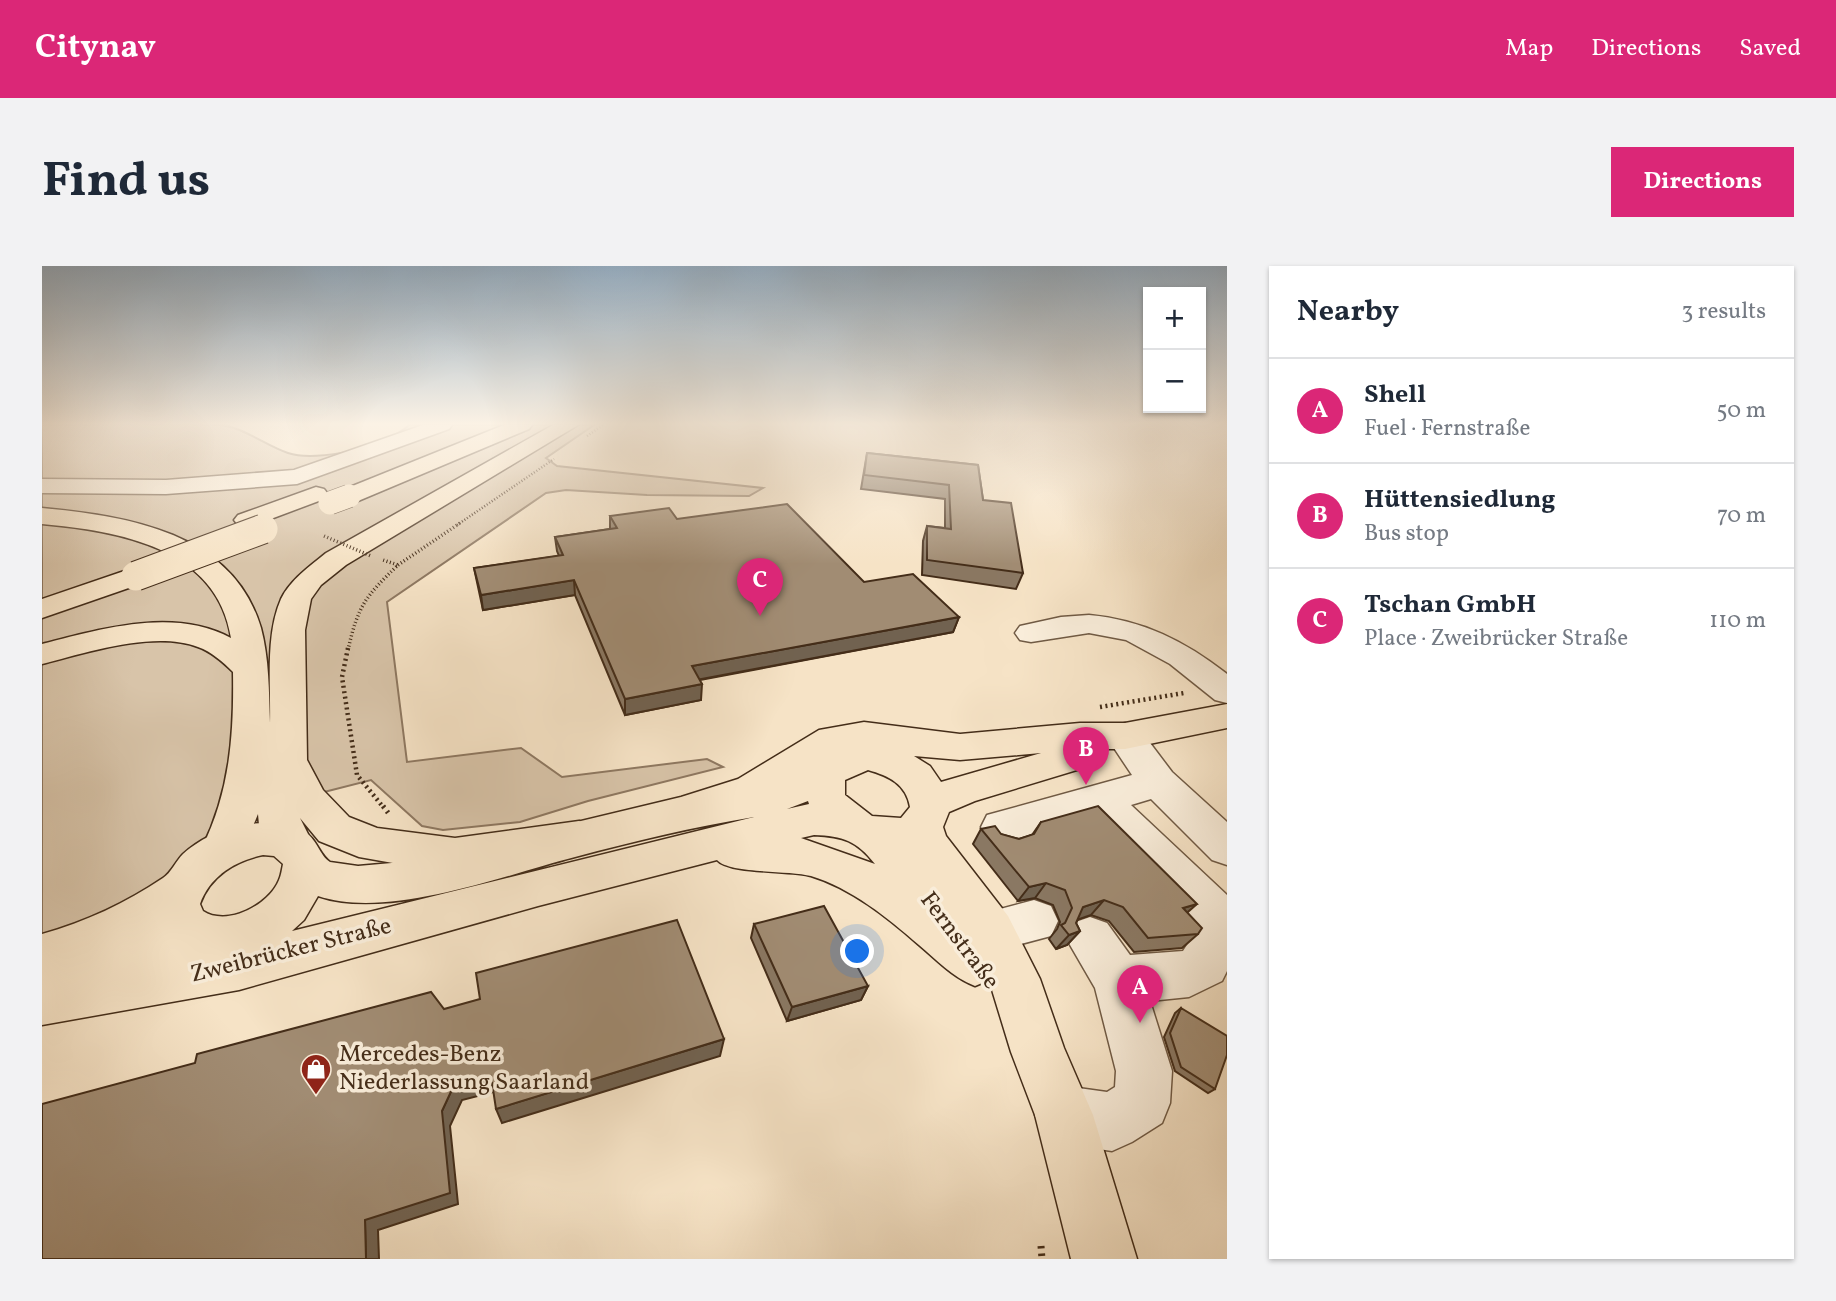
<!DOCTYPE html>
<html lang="en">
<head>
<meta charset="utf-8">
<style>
  body { margin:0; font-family:Vollkorn,serif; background:#f2f2f3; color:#1f2937 }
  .controls { position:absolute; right:21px; top:21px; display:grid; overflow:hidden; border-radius:0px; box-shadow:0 2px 5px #0004 }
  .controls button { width:63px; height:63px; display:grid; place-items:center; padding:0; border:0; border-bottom:2px solid #e0e1e3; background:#fff; color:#1f2937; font:35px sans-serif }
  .you { position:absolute; left:816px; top:686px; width:24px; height:24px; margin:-18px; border:5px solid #fff; border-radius:50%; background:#1a73e8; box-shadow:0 0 0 10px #1a73e833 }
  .badge { display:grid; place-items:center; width:46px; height:46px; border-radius:50%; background:#db2777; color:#fff; font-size:23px; font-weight:700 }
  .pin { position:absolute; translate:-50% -58px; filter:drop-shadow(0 2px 4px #0008) }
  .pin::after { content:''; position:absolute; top:37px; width:24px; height:21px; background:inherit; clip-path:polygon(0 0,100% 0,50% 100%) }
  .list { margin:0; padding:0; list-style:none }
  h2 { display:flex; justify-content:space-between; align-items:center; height:91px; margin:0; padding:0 28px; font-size:30px }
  h2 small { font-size:23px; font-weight:400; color:#747a83 }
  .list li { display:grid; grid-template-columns:46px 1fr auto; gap:21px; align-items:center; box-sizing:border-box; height:105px; padding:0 28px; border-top:2px solid #e0e1e3 }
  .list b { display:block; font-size:26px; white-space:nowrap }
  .list p { margin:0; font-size:23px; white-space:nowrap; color:#747a83 }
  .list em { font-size:23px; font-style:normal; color:#747a83 }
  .map { position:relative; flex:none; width:1185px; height:993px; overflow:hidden; border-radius:0px }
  header { display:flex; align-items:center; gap:42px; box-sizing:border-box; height:98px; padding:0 35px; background:#db2777; color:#fff }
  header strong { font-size:33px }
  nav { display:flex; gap:38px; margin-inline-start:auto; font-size:24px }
  .intro { display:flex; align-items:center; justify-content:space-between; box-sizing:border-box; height:168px; padding:0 42px }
  h1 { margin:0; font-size:49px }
  .button { padding:18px 32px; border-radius:0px; background:#db2777; color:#fff; font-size:24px; font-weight:700 }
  main { display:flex; gap:42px; padding:0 42px }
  aside { flex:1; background:#fff; border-radius:0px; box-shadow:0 2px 5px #0004 }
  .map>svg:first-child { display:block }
  .green { fill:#d8c4a9; stroke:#8e7861; stroke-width:2 }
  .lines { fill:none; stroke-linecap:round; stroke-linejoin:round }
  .minor-casing { stroke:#705a44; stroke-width:3 }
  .major-casing { stroke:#442d19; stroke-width:3 }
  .highway-casing { stroke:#442d19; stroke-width:3 }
  .path-far4 { stroke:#442d19; stroke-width:2.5; stroke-dasharray:1 2; stroke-linecap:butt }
  .path-far3 { stroke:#442d19; stroke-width:3.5; stroke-dasharray:1 2.5; stroke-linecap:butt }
  .path-far2 { stroke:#442d19; stroke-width:4.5; stroke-dasharray:2 3.5; stroke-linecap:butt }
  .path-far1 { stroke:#442d19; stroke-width:5; stroke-dasharray:2 4.5; stroke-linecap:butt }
  .path { stroke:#442d19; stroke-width:7; stroke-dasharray:2.5 5; stroke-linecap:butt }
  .minor { fill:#f9edda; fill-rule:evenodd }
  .major { fill:#f6e3c6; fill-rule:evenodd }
  .highway { fill:#f6e3c6; fill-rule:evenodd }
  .highway-bridge-far1-casing { stroke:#442d19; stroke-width:24; stroke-linecap:butt }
  .highway-bridge-casing { stroke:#442d19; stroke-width:31; stroke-linecap:butt }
  .path-bridge { stroke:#442d19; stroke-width:3.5; stroke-dasharray:1 2.5; stroke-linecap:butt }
  .highway-bridge-far1 { stroke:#f6e3c6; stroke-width:23 }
  .highway-bridge { stroke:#f6e3c6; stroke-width:29 }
  .wall { fill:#8a7863; stroke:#442d19; stroke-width:2 }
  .shaded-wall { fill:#716250; stroke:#442d19; stroke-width:2 }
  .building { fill:#a18c73; stroke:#442d19; stroke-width:2 }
  .labels { text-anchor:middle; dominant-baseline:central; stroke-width:7; stroke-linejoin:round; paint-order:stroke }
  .near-street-label { font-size:24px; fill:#442d19; stroke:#f9edda }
  .near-poi-label { font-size:24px; fill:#442d19; stroke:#f9edda; text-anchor:start }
</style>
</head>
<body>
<header>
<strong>Citynav</strong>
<nav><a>Map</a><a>Directions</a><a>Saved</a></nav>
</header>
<div class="intro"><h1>Find us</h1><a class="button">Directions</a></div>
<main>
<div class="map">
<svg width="1185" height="993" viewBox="0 0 1185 993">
  <rect width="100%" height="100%" fill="#f6e3c6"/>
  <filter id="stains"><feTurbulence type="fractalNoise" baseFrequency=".00286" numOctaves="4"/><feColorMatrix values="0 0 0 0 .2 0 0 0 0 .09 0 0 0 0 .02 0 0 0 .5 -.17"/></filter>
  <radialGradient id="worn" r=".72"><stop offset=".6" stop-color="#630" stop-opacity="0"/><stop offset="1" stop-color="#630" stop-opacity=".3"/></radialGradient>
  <path class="green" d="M0,159C59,159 118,155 177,159C200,160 224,180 246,187C276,197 345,180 367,159H552L504,192L515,200L721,222L707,230L605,229L524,224L504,227L345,336L365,496L479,482L520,511L665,493L681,501L546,535L478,556L401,564L380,560L329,514L188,550L94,641L0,676Z"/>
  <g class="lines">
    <g class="minor-casing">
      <g id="minor">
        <path d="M381,159H410L407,163L255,218L124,228L0,227V213L124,214L252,204Z"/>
        <path d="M1047,349C1101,354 1143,375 1185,408V437L1173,434L1128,398L1084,374L1047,367L989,376L978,374L973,367L978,360L1019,351Z"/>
        <path d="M1083,457L1096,461L1130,506L1185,556V599L1170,594L1109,533L1089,539L1185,629V705L1180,715L1147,731L1108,735L1130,805L1128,837L1120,857L1090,876L1070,885L1022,878L1002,869L993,849L1002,829L1022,820L1065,826L1073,821L1074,805L1053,722L1024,672L1031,657L1048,651L1065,657L1088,689L1141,685L1156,662L1049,551L987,569L981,581L966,586L951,581L939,561L945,549L1090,509L1064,470L1070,461Z"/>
        <path d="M992,634L1009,640L1016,655L1009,670L949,686L932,680L925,665L932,650Z"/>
      </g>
    </g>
    <g class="major-casing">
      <path id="major" d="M1185,438V462L1083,483H1062L1064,487L1058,497L933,535L907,546L901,561L904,570L966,650L998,713L1022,782L1051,849L1095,993H1029L993,849L969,786L947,714L933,720C910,711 895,694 877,679C846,652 809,622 769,610C747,604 687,608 675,594L496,640L197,724L0,759V668C43,656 84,637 121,612C129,607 134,595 141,588C172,560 222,548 261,565C275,572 277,589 288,596L316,600L372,595L639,531L696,513L777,464L822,456L918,468L1038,457H1083ZM999,487L899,516L888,500L872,490L918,494ZM826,504C847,510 864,518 868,541L859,552L830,550L803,529V514ZM766,535L767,538L745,543ZM712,551L250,665L262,654L276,630C346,654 463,609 533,591C593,575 651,561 712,551ZM772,569C801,570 815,575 833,598L759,572ZM221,589L232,590L241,598C240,603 239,610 237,614C227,639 185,661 161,645L158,638C168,610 193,595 221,589Z"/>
    </g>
    <g class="highway-casing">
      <g id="highway">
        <path d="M462,159H490L487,163L316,235H298L295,230L298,225Z"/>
        <path d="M511,159H536L304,299L279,319L269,333L263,364L265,494L281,524L307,551L335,562L413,572L537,555L552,560L558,572L552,584L413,608L317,591L277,575L258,552L272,580L266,592L251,597L236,592L217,559L216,548L197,594L182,599L167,594L160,582C188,525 192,469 191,406C181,396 170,386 156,381C112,364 43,387 0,398V378C59,363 132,341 189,372C175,281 76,265 0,258V242C85,250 191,266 219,362C227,392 227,426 228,457C229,419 223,369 239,333C248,314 268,300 284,287Z"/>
        <path d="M274,221L282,223L286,228L282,233L205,262L196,259L192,254L196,249Z"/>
        <path d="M94,301L104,304L108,310L104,316L0,352V333Z"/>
      </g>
    </g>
    <g class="path-far4">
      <path d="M545,170L561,159"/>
      <path d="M415,259L512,193"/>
    </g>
    <g class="path-far3">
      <path d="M356,299L418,257"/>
      <path d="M306,384C316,339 324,330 356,299L341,294"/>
    </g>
    <g class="path-far2">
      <path d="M306,382L300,411L315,509L342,542"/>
      <path d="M1058,441L1142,427"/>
    </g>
    <path class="path-far1" d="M341,540L347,548"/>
    <path class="path" d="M999,980L1000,993"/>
    <use href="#minor" class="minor"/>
    <use href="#major" class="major"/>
    <use href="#highway" class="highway"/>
    <g class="highway-bridge-far1-casing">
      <path id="highway-bridge-far1" d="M288,237L307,230"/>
    </g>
    <g class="highway-bridge-casing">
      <path id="highway-bridge" d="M94,310L221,263"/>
    </g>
    <path class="path-bridge" d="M282,270L329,290"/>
    <use href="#highway-bridge-far1" class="highway-bridge-far1"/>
    <use href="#highway-bridge" class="highway-bridge"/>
  </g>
  <g class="wall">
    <path d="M825,187L936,199L941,234L981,307L974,323L880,309L881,275L885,260L903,262V233L819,223Z"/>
    <path d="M568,250L635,253L822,316L917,351L911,366L658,414L659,434L583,449L533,329L441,344L432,302L517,290L515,285L513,271L568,263Z"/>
    <path d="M999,556L1145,647L1156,668L1140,682L1092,686L1067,655L1049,649L1036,653L1034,657L1038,665L1025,679L1014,683L1007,673L1015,663L1018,656L1011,639L993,632L976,635L931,578L939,563L977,573L990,569Z"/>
    <path d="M712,658L826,720L819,734L745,755L709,672Z"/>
    <path d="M1139,742L1173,823L1166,827L1133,805L1122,771L1133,747Z"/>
  </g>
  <g class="shaded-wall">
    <path d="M532,314L533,329L441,344L439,329Z"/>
    <path d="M917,351L911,366L649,415L650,400Z"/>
    <path d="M660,418L659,434L583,449V433Z"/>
    <path d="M1004,617L993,632L976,635L987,621Z"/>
    <path d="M1062,634L1049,649L1029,656L1041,641Z"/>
    <path d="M1155,638L1139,652L1141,642Z"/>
    <path d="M1038,665L1025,679L1014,683L1027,669Z"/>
    <path d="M826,720L819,734L745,755L750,741Z"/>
    <path d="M682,773L678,790L460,857L454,843Z"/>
    <path d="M449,810L455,825L420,834L408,860L416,938L336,964L337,993H324L323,954L400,845L412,819Z"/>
  </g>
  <g class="building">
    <path d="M825,187L936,199L941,234L969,237L981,307L885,294V260L909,263L907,219L822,209Z"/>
    <path d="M745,238L822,316L871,308L917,351L650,400L660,418L583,433L532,314L439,329L432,302L521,289L513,271L575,262L568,250L627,242L635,253Z"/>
    <path d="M1056,540L1155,638L1141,642L1160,662L1156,668L1106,672L1081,641L1062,634L1041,641L1034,657L1038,665L1027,669L1019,659L1023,657L1030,642L1023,624L1004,617L987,621L939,563L953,560L959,568L977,573L992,568L999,556Z"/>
    <path d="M782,640L826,720L750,741L712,658Z"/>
    <path d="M635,654L682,773L454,843L449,810L412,819L400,845L408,927L323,954L324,993H0V838L153,797L155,788L389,726L402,743L438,733L434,707Z"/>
    <path d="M1139,742L1185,770V789L1173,823L1139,801L1128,767Z"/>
  </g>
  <linearGradient id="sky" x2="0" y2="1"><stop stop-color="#95aec3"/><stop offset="0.53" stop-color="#fbf2e5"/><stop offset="1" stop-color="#fbf2e5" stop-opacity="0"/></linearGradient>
  <rect width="1185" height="298" fill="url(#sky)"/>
  <defs>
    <g id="shop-pin" transform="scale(1.575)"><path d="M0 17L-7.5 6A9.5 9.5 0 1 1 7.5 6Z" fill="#8f2418" stroke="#f9edda"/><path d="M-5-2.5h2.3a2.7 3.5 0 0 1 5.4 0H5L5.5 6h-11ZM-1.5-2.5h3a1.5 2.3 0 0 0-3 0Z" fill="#fff"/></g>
  </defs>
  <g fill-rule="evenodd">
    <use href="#shop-pin" x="274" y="803"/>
  </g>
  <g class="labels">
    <g class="near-street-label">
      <text transform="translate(917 675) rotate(53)">Fernstraße</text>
      <text transform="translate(249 685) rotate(-14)">Zweibrücker Straße</text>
    </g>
    <g class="near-poi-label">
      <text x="297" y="789">Mercedes-Benz<tspan x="297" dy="28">Niederlassung Saarland</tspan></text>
    </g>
  </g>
  <rect width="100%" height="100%" filter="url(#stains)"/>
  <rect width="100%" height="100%" fill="url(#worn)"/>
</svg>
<div class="controls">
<button>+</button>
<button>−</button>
</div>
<div class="you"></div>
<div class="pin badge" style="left:1098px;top:757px">A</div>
<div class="pin badge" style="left:1044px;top:519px">B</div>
<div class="pin badge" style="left:718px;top:350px">C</div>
</div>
<aside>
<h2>Nearby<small>3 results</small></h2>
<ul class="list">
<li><span class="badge">A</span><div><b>Shell</b><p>Fuel · Fernstraße</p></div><em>50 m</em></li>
<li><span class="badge">B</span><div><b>Hüttensiedlung</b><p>Bus stop</p></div><em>70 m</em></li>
<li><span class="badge">C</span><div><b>Tschan GmbH</b><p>Place · Zweibrücker Straße</p></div><em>110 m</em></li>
</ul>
</aside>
</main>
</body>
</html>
